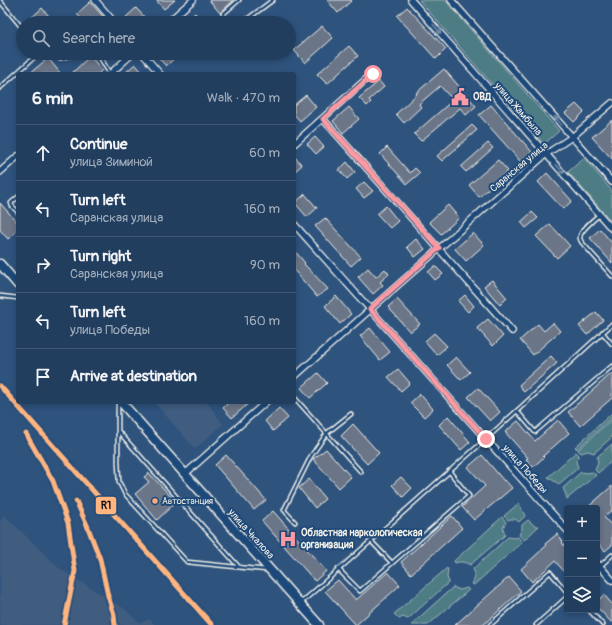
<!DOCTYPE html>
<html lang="en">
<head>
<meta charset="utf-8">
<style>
  body { margin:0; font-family:Pangolin,sans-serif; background:#2a4564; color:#f1f3f6 }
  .controls { position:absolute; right:12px; bottom:12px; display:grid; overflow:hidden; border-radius:4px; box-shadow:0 2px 6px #0003 }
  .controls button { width:36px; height:36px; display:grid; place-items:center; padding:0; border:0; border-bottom:1px solid #3f5773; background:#223e5e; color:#f1f3f6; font:20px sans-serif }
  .stop { position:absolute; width:12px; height:12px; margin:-9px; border:3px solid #ff9aa2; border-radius:50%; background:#fff }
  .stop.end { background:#ff9aa2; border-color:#fff; box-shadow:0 1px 4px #0008 }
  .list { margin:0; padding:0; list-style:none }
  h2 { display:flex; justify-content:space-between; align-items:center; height:52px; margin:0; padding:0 16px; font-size:17px }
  h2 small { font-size:13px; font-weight:400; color:#a2aebc }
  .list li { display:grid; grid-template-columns:26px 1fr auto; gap:12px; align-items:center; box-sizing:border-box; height:56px; padding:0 16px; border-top:1px solid #3f5773 }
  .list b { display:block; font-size:15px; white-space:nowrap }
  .list p { margin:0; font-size:13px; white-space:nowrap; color:#a2aebc }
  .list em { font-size:13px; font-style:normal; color:#a2aebc }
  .icon { flex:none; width:22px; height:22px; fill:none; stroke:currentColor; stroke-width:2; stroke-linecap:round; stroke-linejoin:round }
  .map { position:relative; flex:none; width:612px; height:625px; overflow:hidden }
  .search { position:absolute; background:#223e5e; box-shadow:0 2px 6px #0003; left:16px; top:16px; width:280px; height:44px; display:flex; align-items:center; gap:10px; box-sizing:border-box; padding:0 14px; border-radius:22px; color:#a2aebc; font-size:15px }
  .panel { position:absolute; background:#223e5e; box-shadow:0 2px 6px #0003; left:16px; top:72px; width:280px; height:332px; border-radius:4px }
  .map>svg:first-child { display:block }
  .built { fill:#405d80 }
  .green { fill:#4e7c85; stroke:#a1b6b6 }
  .building { fill:#6a7588; stroke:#f4f1e8 }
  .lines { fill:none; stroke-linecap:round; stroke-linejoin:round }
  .lane-casing { stroke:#f4f1e8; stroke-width:5.5 }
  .street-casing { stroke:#f4f1e8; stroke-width:8 }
  .secondary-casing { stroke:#f4f1e8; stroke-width:11 }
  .lane { stroke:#1f4a7a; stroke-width:2.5 }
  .street { stroke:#1f4a7a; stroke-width:5.5 }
  .secondary { stroke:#1f4a7a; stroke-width:8 }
  .rail-1-casing { stroke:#1f4a7a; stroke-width:8 }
  .rail-1 { stroke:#ffb580; stroke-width:5 }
  .oneway { stroke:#748da6 }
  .route { stroke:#ff9aa2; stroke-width:5 }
  .bus-dot { fill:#ffa980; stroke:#1f4a7a; stroke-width:1.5 }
  .labels { text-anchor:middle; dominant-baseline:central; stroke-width:4; stroke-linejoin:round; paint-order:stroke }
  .bus-label { font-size:9px; fill:#f4f1e8; stroke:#1f4a7a; text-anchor:start }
  .poi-label { font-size:10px; font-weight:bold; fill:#f4f1e8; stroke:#1f4a7a; text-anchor:start }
  .street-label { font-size:10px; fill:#f4f1e8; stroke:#1f4a7a }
  .line-badge { stroke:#1f4a7a; stroke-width:1.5 }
  .pale-badge-label { font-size:11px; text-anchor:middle; font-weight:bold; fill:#111 }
</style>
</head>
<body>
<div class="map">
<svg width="612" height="625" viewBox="0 0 612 625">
  <rect width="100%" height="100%" fill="#2e537d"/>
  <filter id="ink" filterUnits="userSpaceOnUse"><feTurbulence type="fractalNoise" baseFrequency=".025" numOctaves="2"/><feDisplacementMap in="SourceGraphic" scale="8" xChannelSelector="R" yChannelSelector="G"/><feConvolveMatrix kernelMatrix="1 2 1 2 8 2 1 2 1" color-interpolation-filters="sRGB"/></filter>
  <g filter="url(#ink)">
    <g class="built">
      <path d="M154,402H207L223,424L195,449Z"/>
      <path d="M4,515L60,569L122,607L140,623L150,619L155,625H0V522Z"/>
    </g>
    <g class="green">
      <path d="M419,0H445L559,131L544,144Z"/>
      <path d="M584,158L612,191V222L568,172Z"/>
      <path d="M612,413V417L577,449L575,447Z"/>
      <path d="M612,419V437L594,453L588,451L581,453L578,450Z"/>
      <path d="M612,444V461L598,473L595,470L598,463L597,457Z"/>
      <path d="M576,452L579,455L576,461L578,468L559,484C555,481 551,480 548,477Z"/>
      <path d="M581,472L586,473L593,472L596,475L567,499L566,495L563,488Z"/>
      <path d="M519,503L525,516L519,522C516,519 512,518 508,520L504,516Z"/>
      <path d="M502,517L506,522L503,528L505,535L470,565C465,562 461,561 455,563L454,561Z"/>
      <path d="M528,520L535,526H539L524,540L519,535L522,529V525Z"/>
      <path d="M508,537L514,538L518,537L522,542L474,585L472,584C475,579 476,574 473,569Z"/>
      <path d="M447,568L448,570L447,577L449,582L408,619L403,617L399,619L394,614Z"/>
      <path d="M453,587L460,590L467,588L469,590L428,625H412V624Z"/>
    </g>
    <g class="building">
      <path d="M156,0H175L164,9Z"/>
      <path d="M209,0H234L220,13Z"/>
      <path d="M327,0H352L338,13Z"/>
      <path d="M90,2L109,23H85L77,14Z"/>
      <path d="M407,7L446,49L436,59L397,16Z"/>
      <path d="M42,8L55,23H26Z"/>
      <path d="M136,8L150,23H127L124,19Z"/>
      <path d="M195,13L204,23H184Z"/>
      <path d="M322,26L333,38L305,63L294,50Z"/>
      <path d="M349,46L358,56L327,84L317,74Z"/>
      <path d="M154,53H180L166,66Z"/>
      <path d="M90,56L102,70L98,74H71Z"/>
      <path d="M48,58L61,74H29Z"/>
      <path d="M135,64L144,74H124Z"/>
      <path d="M444,69L476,106L466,115L460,108L421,141L414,134L453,100L440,86L419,104L421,107L404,123L396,114L417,94L416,93Z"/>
      <path d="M379,81L384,87L369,100L371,102L367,106L359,98Z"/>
      <path d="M306,95L316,107L300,121L294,114V105Z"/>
      <path d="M576,104L584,112L574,122L565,113Z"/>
      <path d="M491,105L532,152L521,162L479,115Z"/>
      <path d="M349,107L359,119L343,133L333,121Z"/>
      <path d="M612,120V159L592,137Z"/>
      <path d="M472,125L477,130L442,161L437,156Z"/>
      <path d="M315,137L324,147L316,154L307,144Z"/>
      <path d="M488,143L493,148L466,172L461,167Z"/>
      <path d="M387,147L410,173L415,168L420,173L407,184L380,154Z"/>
      <path d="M294,156L302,165L294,172Z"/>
      <path d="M498,160L508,171L479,197L469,185Z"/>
      <path d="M347,162L355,172L347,179L339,170Z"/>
      <path d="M547,173L572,201L563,209L538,182Z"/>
      <path d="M364,182L373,191L364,198L356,189Z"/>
      <path d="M305,194L317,208L307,217L295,203Z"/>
      <path d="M0,203L18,223V230L8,239L0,230Z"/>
      <path d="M448,205L459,218L441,234L429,222Z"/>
      <path d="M386,206L398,221L390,228L377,214Z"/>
      <path d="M532,212L538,218L526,228L521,222Z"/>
      <path d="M325,218L361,257L351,266L315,226Z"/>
      <path d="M550,224L570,246L557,258L536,236Z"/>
      <path d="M600,229L612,243V263L590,238Z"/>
      <path d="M473,233L484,245L466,261L455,249Z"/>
      <path d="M416,239L425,249L415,257L407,247Z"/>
      <path d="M294,250L305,263L304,264L328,289L317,297L294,270Z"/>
      <path d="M435,266L443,274L435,280L428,272Z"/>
      <path d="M368,268L376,277L385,269L389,274L380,282L383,285L373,294L358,277Z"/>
      <path d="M492,280L507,298L500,305L484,286Z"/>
      <path d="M465,295L474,306L468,312L458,301Z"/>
      <path d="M336,296L351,314L340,324L325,306Z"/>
      <path d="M397,299L420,324L410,332L388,307Z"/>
      <path d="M596,312L603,320L587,335L579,326Z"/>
      <path d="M488,319L503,336L493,346L477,328Z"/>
      <path d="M553,323L560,331L533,355L520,340L538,324L544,331Z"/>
      <path d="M370,328L390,352L380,360L360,336Z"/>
      <path d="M434,333L447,346L437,355L425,341Z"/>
      <path d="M551,356L557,363L524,392L519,385Z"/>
      <path d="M456,357L470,372L461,380L447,365Z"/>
      <path d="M398,369L410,383L401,391L388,377Z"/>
      <path d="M318,373L327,383L310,398L301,388Z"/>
      <path d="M612,373V398L580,426L568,412Z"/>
      <path d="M478,388L500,412L490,421L468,397Z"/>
      <path d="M420,394L433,409L424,417L410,403Z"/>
      <path d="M229,402H250L232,418L223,408Z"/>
      <path d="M279,408L288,418L273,431L265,421Z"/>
      <path d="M448,416L470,442L461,450L439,425Z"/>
      <path d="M558,420L569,433L543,456L544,457L533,467L526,459L528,458L505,432L518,421L535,441Z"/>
      <path d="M353,424L379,453L367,464L341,436Z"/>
      <path d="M326,449L351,477L339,488L313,459Z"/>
      <path d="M226,455L266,500L254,510L215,465Z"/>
      <path d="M482,455L504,481L505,480L512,488L474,520L462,507L485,486L468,467Z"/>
      <path d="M149,473L176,502L157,520L135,494L149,482L144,477Z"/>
      <path d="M401,477L412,488L403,497L392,485Z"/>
      <path d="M309,479L325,499L315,508L299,488Z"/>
      <path d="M612,486V510L604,517L612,526V545L605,551L597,542V508H587Z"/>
      <path d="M273,511L326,571L315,581L262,521Z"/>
      <path d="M452,516L462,528L411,574L401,562Z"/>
      <path d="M557,534L563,542L562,543L567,549V575L555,561L532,582L521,569L546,546L545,544Z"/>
      <path d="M388,572L400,585L356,625L325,591L338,580L356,600Z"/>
      <path d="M509,577L521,591L483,625H455Z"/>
      <path d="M604,595L612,604V623L597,607V601Z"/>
    </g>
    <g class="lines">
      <g class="lane-casing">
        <g id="lane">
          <path d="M0,1L23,29"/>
          <path d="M226,23C223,20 222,18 223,14L239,0"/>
          <path d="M242,23L273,0"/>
          <path d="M43,53L60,58L80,53"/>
          <path d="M91,53L100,57L110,74"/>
          <path d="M0,88L39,53"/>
          <path d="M18,197L11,203L12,206L18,212"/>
          <path d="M599,215C594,219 579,232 580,238C580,241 583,244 585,246L612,276"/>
          <path d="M0,296L18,298"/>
          <path d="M602,332L612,344"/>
          <path d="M294,397L361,472"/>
          <path d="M118,403V462L119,482L125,494L187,562L267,570"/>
          <path d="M517,411L535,432L612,366"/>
          <path d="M119,432L239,567"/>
          <path d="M295,522L284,510L311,456L327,433L351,414"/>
          <path d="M371,541L392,563"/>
          <path d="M338,569L360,591L469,496L449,471"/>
          <path d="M597,569L612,555"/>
          <path d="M302,602L486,439L612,324"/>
          <path d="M589,610L603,625"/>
          <path d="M490,625L550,572L567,592"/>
          <path d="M536,625L567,597"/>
        </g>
      </g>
      <g class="street-casing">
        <g id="street">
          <path d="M95,0L115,23"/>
          <path d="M411,0L612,229"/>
          <path d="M451,0L612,182"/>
          <path d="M167,23L193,0"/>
          <path d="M142,53L160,74"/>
          <path d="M110,74L133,53"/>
          <path d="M323,119L512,331"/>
          <path d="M294,144L373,73"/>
          <path d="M0,172L18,156"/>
          <path d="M294,224L567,530"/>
          <path d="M294,377L546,154L572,137L612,103"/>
          <path d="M185,474L266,402"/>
          <path d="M597,563L612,580"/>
        </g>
      </g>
      <g class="secondary-casing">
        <g id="secondary">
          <path d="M0,264L18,285"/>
          <path d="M121,402L319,625"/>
        </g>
      </g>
      <use href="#lane" class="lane"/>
      <use href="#street" class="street"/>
      <use href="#secondary" class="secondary"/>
      <g class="rail-1-casing">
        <g id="rail-1">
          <path d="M0,386L212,625"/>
          <path d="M26,434L53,481L68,523L75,571L64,625"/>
          <path d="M76,501L87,525L100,559L108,596L114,615L115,625"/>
        </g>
      </g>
      <use href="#rail-1" class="rail-1"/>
    </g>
    <defs><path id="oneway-shaft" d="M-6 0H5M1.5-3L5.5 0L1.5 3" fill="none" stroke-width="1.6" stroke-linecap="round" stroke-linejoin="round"/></defs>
    <g class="oneway">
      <use href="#oneway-shaft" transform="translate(437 29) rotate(49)"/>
      <use href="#oneway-shaft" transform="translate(558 121) rotate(-131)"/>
      <use href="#oneway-shaft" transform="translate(560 169) rotate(49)"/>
    </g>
  </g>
  <g class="lines" filter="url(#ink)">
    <path class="route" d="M373,74L323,119L439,248L370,309L486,439"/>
  </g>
  <defs>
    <g id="civic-bare" transform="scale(1.38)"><path d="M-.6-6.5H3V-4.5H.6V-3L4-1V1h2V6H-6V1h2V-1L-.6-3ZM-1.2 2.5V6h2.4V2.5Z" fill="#ff9aa2" stroke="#1f4a7a" stroke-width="2.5" paint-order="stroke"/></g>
    <g id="hospital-bare" transform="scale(1.38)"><path d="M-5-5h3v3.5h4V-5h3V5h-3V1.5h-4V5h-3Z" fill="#ff9aa2" stroke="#1f4a7a" stroke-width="2.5" paint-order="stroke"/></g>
  </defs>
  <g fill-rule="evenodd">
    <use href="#civic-bare" x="460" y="97"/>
    <use href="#hospital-bare" x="288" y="539"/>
  </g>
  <circle class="bus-dot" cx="155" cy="501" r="3.5"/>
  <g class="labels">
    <g class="bus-label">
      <text x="162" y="501">Автостанция</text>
    </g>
    <g class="poi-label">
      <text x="473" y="97">ОВД</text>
      <text x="301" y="533">Областная наркологическая<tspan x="301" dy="12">организация</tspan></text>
    </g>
    <g class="street-label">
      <text transform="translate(518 109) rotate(49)">улица Жамбыла</text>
      <text transform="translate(519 167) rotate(-40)">Саранская улица</text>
      <text transform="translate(525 469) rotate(48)">улица Победы</text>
      <text transform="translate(251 534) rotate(48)">улица Чкалова</text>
    </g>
  </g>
  <rect class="line-badge" x="95" y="496" width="22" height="19" rx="4" fill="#ffb580"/>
  <g class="pale-badge-label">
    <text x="106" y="509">R1</text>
  </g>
</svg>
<div class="controls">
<button>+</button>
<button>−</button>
<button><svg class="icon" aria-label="layers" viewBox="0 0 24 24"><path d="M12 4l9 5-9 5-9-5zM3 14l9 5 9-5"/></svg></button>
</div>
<div class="stop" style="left:373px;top:74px"></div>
<div class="stop end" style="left:486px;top:439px"></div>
<div class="search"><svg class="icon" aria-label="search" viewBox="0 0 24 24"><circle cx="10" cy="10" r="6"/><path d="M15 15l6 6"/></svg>Search here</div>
<section class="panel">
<h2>6 min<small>Walk · 470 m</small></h2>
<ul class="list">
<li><svg class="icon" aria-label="ahead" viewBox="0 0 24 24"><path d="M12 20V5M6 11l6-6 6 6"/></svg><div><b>Continue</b><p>улица Зиминой</p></div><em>60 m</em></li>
<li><svg class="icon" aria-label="left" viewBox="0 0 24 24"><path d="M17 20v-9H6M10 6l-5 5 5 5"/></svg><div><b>Turn left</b><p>Саранская улица</p></div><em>160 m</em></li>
<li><svg class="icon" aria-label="right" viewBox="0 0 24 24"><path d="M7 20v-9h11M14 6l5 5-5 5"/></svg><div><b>Turn right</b><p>Саранская улица</p></div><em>90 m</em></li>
<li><svg class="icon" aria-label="left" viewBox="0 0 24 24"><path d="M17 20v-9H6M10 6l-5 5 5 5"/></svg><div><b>Turn left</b><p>улица Победы</p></div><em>160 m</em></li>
<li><svg class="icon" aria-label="arrive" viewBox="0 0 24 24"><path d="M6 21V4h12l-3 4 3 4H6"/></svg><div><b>Arrive at destination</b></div></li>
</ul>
</section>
</div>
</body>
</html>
